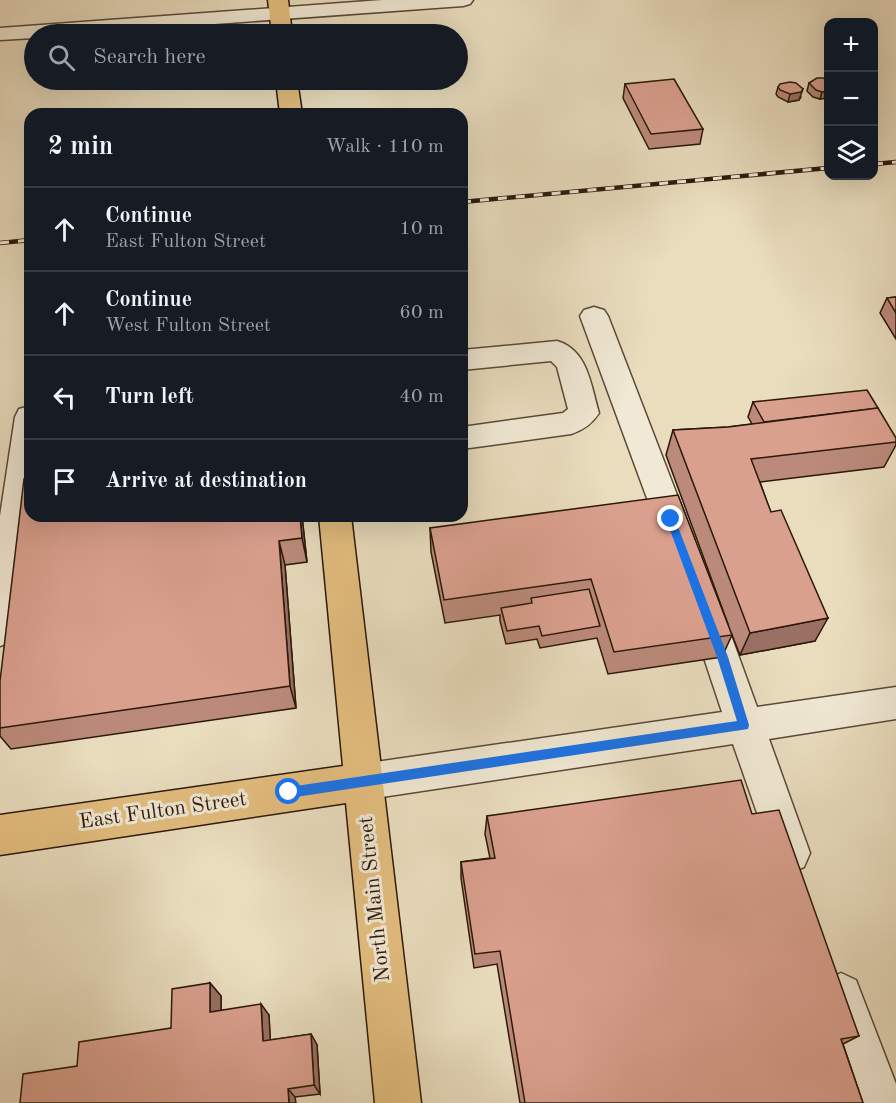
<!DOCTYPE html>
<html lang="en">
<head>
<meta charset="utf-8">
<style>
  body { margin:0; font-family:"Old Standard TT",serif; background:#20242c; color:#f1f3f6 }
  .controls { position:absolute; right:18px; top:18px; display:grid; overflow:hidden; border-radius:12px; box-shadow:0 6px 24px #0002 }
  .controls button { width:54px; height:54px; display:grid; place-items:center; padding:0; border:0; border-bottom:2px solid #363941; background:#171b24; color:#f1f3f6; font:30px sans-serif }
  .stop { position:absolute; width:18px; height:18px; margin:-14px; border:4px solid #1a73e8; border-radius:50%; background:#fff }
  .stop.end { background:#1a73e8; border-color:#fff; box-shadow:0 2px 6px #0008 }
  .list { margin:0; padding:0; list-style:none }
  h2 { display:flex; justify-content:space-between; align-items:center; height:78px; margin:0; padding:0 24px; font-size:26px }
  h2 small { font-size:20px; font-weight:400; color:#9ea1a6 }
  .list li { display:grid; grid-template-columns:39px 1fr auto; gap:18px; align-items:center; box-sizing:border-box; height:84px; padding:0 24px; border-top:2px solid #363941 }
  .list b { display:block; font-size:22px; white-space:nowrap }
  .list p { margin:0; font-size:20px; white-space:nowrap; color:#9ea1a6 }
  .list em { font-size:20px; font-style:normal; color:#9ea1a6 }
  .icon { flex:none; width:33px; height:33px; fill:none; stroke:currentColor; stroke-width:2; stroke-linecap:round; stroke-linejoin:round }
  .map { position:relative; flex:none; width:896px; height:1103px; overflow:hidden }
  .search { position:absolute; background:#171b24; box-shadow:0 6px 24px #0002; left:24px; top:24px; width:444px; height:66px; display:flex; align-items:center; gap:15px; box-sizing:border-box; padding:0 21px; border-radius:33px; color:#9ea1a6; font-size:22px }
  .panel { position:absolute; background:#171b24; box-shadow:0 6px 24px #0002; left:24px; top:108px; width:444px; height:414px; border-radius:18px }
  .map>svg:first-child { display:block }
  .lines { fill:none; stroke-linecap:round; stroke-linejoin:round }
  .minor-casing { stroke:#5a4938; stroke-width:3 }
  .major-casing { stroke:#2b180b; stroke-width:3 }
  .minor { fill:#f1e9d5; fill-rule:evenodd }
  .major { fill:#e4be7f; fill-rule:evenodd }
  .rail-casing { stroke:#2b180b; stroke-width:4.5 }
  .rail { stroke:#f1e9d5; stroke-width:3; stroke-dasharray:9; stroke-linecap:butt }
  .wall { fill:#bb8a7a; stroke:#2b180b; stroke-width:1.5 }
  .shaded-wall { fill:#997063; stroke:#2b180b; stroke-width:1.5 }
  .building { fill:#daa08e; stroke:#2b180b; stroke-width:1.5 }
  .route { fill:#1a73e8 }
  .labels { text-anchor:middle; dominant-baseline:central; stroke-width:6; stroke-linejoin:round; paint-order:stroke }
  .street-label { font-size:21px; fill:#2b180b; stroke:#f1e9d5 }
</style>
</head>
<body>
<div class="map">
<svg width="896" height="1103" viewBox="0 0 896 1103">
  <rect width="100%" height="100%" fill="#e9ddbe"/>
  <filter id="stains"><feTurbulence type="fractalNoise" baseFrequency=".00333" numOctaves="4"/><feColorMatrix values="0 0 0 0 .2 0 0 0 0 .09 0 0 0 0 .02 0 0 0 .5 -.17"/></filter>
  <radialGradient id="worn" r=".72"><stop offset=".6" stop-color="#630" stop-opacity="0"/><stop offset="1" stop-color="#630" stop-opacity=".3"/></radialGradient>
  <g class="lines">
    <g class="minor-casing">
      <g id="minor">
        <path d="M382,0H473L470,4L463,6L76,34H34V38L0,40V28Z"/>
        <path d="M594,307L604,310L608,316L694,539L690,548L678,552L666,548L662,539L580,316L584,310Z"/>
        <path d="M557,341C588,350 591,386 599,413C592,424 583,430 571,434L462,449V427L563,413L568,409L557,367L551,361L462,370V350Z"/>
        <path d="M30,406V516H32L17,631L12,642L0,646V516L15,417L19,409Z"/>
        <path d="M707,601L719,606L724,616L757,707L896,687V719L769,739L810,853L804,867L790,873L776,867L733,744L362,800L348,795L343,782L348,769L362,764L722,712L690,616L695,606Z"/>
        <path d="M841,973L856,980L896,1084V1103H857L819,995L826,980Z"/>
      </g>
    </g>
    <g class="major-casing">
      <g id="major">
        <path d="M268,0H288L292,34H272Z"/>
        <path d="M276,80H297L302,114H280Z"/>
        <path d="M319,516H351L421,1103H375L346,803L0,855V815L343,766Z"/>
      </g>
    </g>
    <use href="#minor" class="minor"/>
    <use href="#major" class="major"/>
    <g class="rail-casing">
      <g id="rail">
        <path d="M874,164L896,162"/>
        <path d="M462,202L828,168"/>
        <path d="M0,243L30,240"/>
      </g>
    </g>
    <use href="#rail" class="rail"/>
  </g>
  <g class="wall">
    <path d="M828,80L820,99L813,97L807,91L809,83Z"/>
    <path d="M625,84L703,129L700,144L649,149L623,98Z"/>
    <path d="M778,87L801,97L799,100L788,102L778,97L776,94Z"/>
    <path d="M896,297V339L880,313L887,298Z"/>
    <path d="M753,402L896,438V445L884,467L760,482L815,641L740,655L732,635L722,657L608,674L597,638L540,648L537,639L506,644L500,621V615L445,623L431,552L430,528L728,624L666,455L673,430L728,427L752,424L748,417Z"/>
    <path d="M302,516L307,562L285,565L296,708L11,749L0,736V681Z"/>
    <path d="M752,814L859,1036L843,1044L863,1103H520L497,964L474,968L461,878V862L490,858L485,834L487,816Z"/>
    <path d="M210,983L221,996V1010L269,1015L270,1040L311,1034L317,1045L320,1094L295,1097L77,1066L171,1028Z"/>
  </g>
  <g class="shaded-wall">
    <path d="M803,89L799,100L788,102L790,94Z"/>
    <path d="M828,91V98L820,99L822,92Z"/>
    <path d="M300,516H302L307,562L302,538Z"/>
    <path d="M279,541L285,565L296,708L290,686Z"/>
    <path d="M828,618L815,641L740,655L750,633Z"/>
    <path d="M210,983L221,996V1023L210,1012Z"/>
    <path d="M261,1004L269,1015L271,1051L263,1041Z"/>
    <path d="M311,1034L317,1045L320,1094L314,1085Z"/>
    <path d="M288,1089L295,1097L296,1103H289Z"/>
  </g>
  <g class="building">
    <path d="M817,78H823L828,80V91L822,92L816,90L809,83Z"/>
    <path d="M674,79L703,129L651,134L625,84Z"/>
    <path d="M790,82L796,83L803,89L801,92L790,94L780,90L778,87L780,84Z"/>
    <path d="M896,297V313L887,298Z"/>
    <path d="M867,390L878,408L764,422L753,402Z"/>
    <path d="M878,408L896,438V442L751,459L771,512L781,510L828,618L750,633L673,430L728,427Z"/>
    <path d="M24,479H30V516H300L302,538L279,541L290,686L0,728V681Z"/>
    <path d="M678,495L732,635L614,652L591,579L444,600L430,528Z"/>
    <path d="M589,589L600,626L542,636L539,626L507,631L501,608L532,603L531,598Z"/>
    <path d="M741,780L752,814L779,810L859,1036L841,1039L863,1103H525L500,951L475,954L461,862L495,858L487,816Z"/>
    <path d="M210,983V1012L261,1004L263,1041L311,1034L314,1085L288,1089L289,1103H20L23,1074L77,1066L79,1042L171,1028L172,989Z"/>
  </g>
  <path class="route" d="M671,516L675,519L728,657L749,725L748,729L289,798L285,796L284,792L289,787L737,721L717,657L666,519Z"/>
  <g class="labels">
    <g class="street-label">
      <text transform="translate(163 811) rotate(-8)">East Fulton Street</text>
      <text transform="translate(375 899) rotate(-96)">North Main Street</text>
    </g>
  </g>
  <rect width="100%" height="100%" filter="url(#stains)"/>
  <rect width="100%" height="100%" fill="url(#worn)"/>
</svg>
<div class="controls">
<button>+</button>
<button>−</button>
<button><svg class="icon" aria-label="layers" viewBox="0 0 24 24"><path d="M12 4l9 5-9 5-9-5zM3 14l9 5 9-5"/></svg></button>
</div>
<div class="stop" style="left:289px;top:792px"></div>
<div class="stop end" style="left:671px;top:519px"></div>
<div class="search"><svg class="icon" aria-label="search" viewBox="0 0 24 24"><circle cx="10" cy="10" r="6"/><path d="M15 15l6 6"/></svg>Search here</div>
<section class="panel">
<h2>2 min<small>Walk · 110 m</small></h2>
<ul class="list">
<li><svg class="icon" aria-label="ahead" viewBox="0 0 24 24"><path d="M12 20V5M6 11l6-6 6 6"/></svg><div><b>Continue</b><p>East Fulton Street</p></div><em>10 m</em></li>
<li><svg class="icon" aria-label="ahead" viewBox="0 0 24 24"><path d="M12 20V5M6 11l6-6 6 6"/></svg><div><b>Continue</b><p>West Fulton Street</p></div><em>60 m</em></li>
<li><svg class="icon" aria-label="left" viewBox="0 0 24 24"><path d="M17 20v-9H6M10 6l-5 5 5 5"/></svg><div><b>Turn left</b></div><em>40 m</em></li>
<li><svg class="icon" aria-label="arrive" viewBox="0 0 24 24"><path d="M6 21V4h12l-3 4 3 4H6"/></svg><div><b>Arrive at destination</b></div></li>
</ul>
</section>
</div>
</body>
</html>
